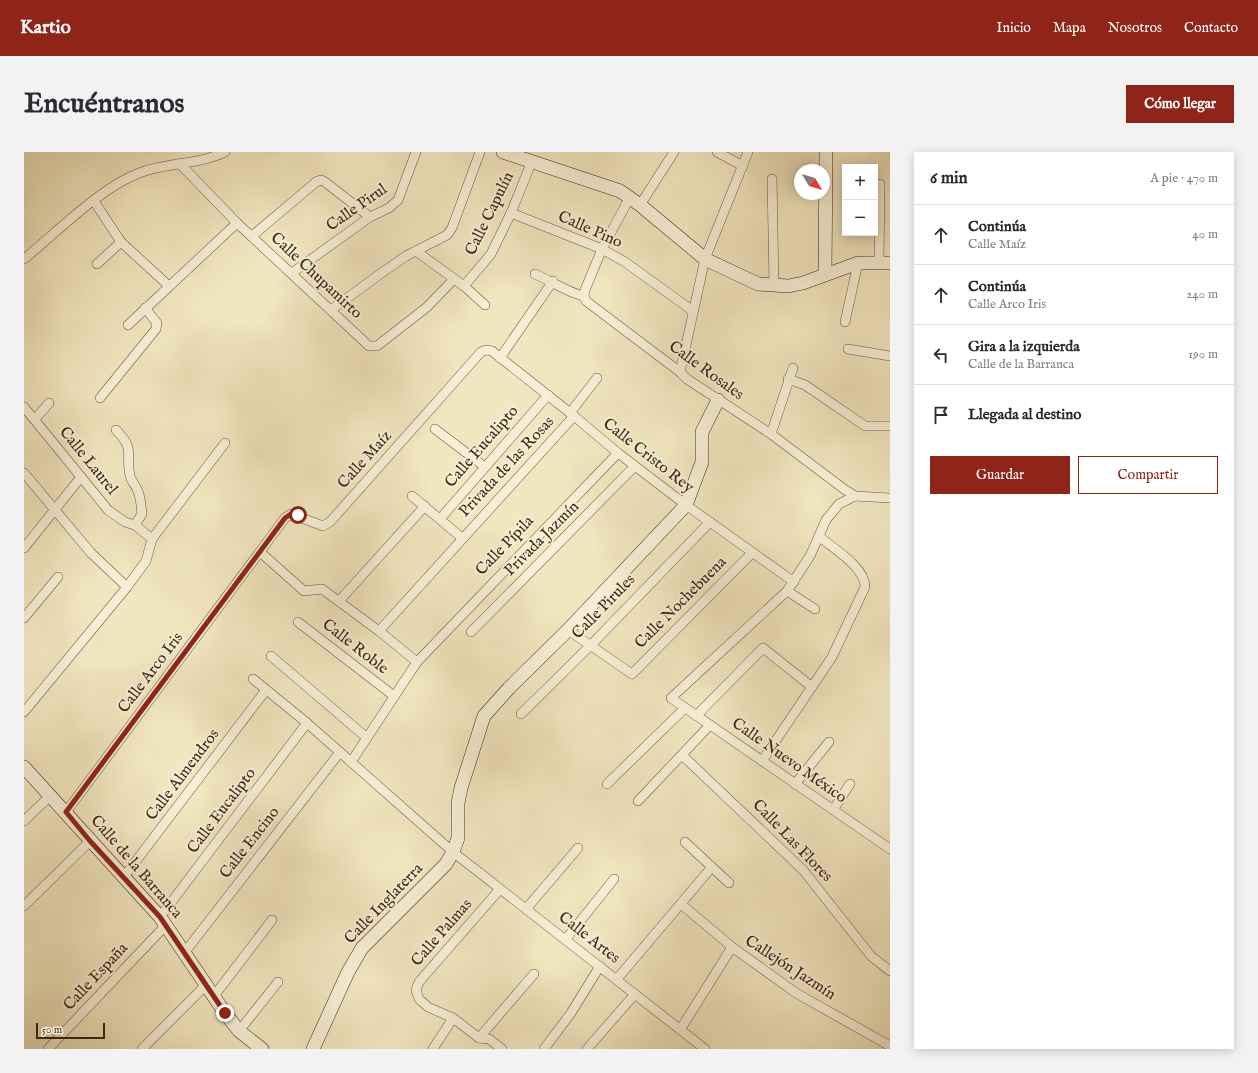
<!DOCTYPE html>
<html lang="es">
<head>
<meta charset="utf-8">
<style>
  body { margin:0; font-family:"IM FELL English",serif; background:#f2f2f3; color:#2b2b33 }
  .controls { position:absolute; right:12px; top:12px; display:grid; overflow:hidden; border-radius:0px; box-shadow:0 2px 10px #0003 }
  .controls button { width:36px; height:36px; display:grid; place-items:center; padding:0; border:0; border-bottom:1px solid #e1e1e2; background:#fff; color:#2b2b33; font:20px sans-serif }
  .compass { position:absolute; left:770px; top:12px; width:36px; height:36px; border-radius:50%; background:#fff; box-shadow:0 2px 10px #0003; rotate:128deg }
  .scale { position:absolute; left:12px; bottom:10px; width:69px; box-sizing:border-box; padding-left:4px; border:2px solid #402516; border-top:0; font-size:11px; line-height:14px; white-space:nowrap; color:#402516; -webkit-text-stroke:3px #f6efd5; paint-order:stroke }
  .stop { position:absolute; width:12px; height:12px; margin:-9px; border:3px solid #8f2418; border-radius:50%; background:#fff }
  .stop.end { background:#8f2418; border-color:#fff; box-shadow:0 1px 4px #0008 }
  .list { margin:0; padding:0; list-style:none }
  h2 { display:flex; justify-content:space-between; align-items:center; height:52px; margin:0; padding:0 16px; font-size:17px }
  h2 small { font-size:13px; font-weight:400; color:#7c7c81 }
  .list li { display:grid; grid-template-columns:26px 1fr auto; gap:12px; align-items:center; box-sizing:border-box; height:60px; padding:0 16px; border-top:1px solid #e1e1e2 }
  .list b { display:block; font-size:15px; white-space:nowrap }
  .list p { margin:0; font-size:13px; white-space:nowrap; color:#7c7c81 }
  .list em { font-size:13px; font-style:normal; color:#7c7c81 }
  .actions { display:flex; gap:8px; padding:12px 16px }
  .actions a { flex:1; padding:9px 0; border:1px solid #8f2418; border-radius:0px; text-align:center; font-size:14px; color:#8f2418 }
  .actions .main { background:#8f2418; color:#fff }
  .icon { flex:none; width:22px; height:22px; fill:none; stroke:currentColor; stroke-width:2; stroke-linecap:round; stroke-linejoin:round }
  .map { position:relative; flex:none; width:866px; height:897px; overflow:hidden; border-radius:0px }
  header { display:flex; align-items:center; gap:24px; box-sizing:border-box; height:56px; padding:0 20px; background:#8f2418; color:#fff }
  header strong { font-size:19px }
  nav { display:flex; gap:22px; margin-inline-start:auto; font-size:14px }
  .intro { display:flex; align-items:center; justify-content:space-between; box-sizing:border-box; height:96px; padding:0 24px }
  h1 { margin:0; font-size:28px }
  .button { padding:10px 18px; border-radius:0px; background:#8f2418; color:#fff; font-size:14px; font-weight:700 }
  main { display:flex; gap:24px; padding:0 24px }
  aside { flex:1; background:#fff; border-radius:0px; box-shadow:0 2px 10px #0003 }
  .map>svg:first-child { display:block }
  .lines { fill:none; stroke-linecap:round; stroke-linejoin:round }
  .street-casing { stroke:#6c5540; stroke-width:10 }
  .secondary-casing { stroke:#402516; stroke-width:14 }
  .street { stroke:#f6efd5; stroke-width:9 }
  .secondary { stroke:#f6efd5; stroke-width:13 }
  .route { stroke:#8f2418; stroke-width:5 }
  .labels { text-anchor:middle; dominant-baseline:central; stroke-width:4; stroke-linejoin:round; paint-order:stroke }
  .street-label { font-size:16px; fill:#402516; stroke:#f6efd5 }
</style>
</head>
<body>
<header>
<strong>Kartio</strong>
<nav><a>Inicio</a><a>Mapa</a><a>Nosotros</a><a>Contacto</a></nav>
</header>
<div class="intro"><h1>Encuéntranos</h1><a class="button">Cómo llegar</a></div>
<main>
<div class="map">
<svg width="866" height="897" viewBox="0 0 866 897">
  <rect width="100%" height="100%" fill="#f1e6bf"/>
  <filter id="stains"><feTurbulence type="fractalNoise" baseFrequency=".005" numOctaves="4"/><feColorMatrix values="0 0 0 0 .2 0 0 0 0 .09 0 0 0 0 .02 0 0 0 .5 -.17"/></filter>
  <radialGradient id="worn" r=".72"><stop offset=".6" stop-color="#630" stop-opacity="0"/><stop offset="1" stop-color="#630" stop-opacity=".3"/></radialGradient>
  <g class="lines">
    <g class="street-casing">
      <g id="street">
        <path d="M693,0L719,14"/>
        <path d="M156,12L213,71L345,194H353L403,155L430,127"/>
        <path d="M748,27L750,134"/>
        <path d="M606,45L578,97L561,138L560,144L562,149L656,220L663,227L747,282L820,337L831,344L866,346"/>
        <path d="M70,49L97,90L145,134"/>
        <path d="M616,53L650,0"/>
        <path d="M487,61L578,97L601,110L669,159"/>
        <path d="M228,84L292,30L297,28L301,30L346,65"/>
        <path d="M392,99L440,134L467,102L487,61L508,9"/>
        <path d="M0,107C33,80 76,36 115,21C143,10 174,13 201,0"/>
        <path d="M855,110L856,32"/>
        <path d="M73,112L97,90"/>
        <path d="M268,121L346,65L365,56L374,48L392,0"/>
        <path d="M511,122C525,128 547,142 560,144"/>
        <path d="M440,134L461,153"/>
        <path d="M307,158L356,122L382,104L423,83L428,76L456,0"/>
        <path d="M821,170L834,111"/>
        <path d="M104,173L213,71"/>
        <path d="M824,197L866,204"/>
        <path d="M476,206L529,129"/>
        <path d="M656,220L681,107L724,0"/>
        <path d="M764,227L781,233L790,239L841,274H866"/>
        <path d="M76,246L132,177L133,171L121,156"/>
        <path d="M0,255L84,358L101,370L111,373"/>
        <path d="M546,261L573,226"/>
        <path d="M11,267L25,251"/>
        <path d="M411,277L461,315"/>
        <path d="M92,278C112,298 101,301 106,324C107,329 111,332 113,337C117,345 117,354 118,362L111,373L128,387"/>
        <path d="M747,282L769,216"/>
        <path d="M0,321L67,401L103,435"/>
        <path d="M388,344L438,386"/>
        <path d="M831,344L815,352L802,368L786,404L763,439L647,546L866,697"/>
        <path d="M416,367L524,243"/>
        <path d="M0,396L57,325"/>
        <path d="M236,400L280,439L298,437L355,479L393,510"/>
        <path d="M763,439L791,457"/>
        <path d="M315,449L401,354"/>
        <path d="M0,466L34,425"/>
        <path d="M274,470L370,544"/>
        <path d="M544,478L608,522L728,401"/>
        <path d="M355,479L550,264"/>
        <path d="M447,480L611,314"/>
        <path d="M247,504L343,586"/>
        <path d="M229,527L283,571L429,700L681,897"/>
        <path d="M0,560L103,435L122,409L128,387L201,291"/>
        <path d="M497,562L567,493L686,370"/>
        <path d="M672,564L739,496L788,535"/>
        <path d="M658,603L779,718L847,804L866,819"/>
        <path d="M738,609L808,505L841,435C841,415 810,397 796,385"/>
        <path d="M327,610L393,510L594,301"/>
        <path d="M583,632L661,556"/>
        <path d="M771,632L805,590"/>
        <path d="M614,649L686,573"/>
        <path d="M809,658L826,632"/>
        <path d="M42,660L261,366L267,362L299,374L306,370L457,200L462,198L468,199L550,264L594,301L662,353L770,430"/>
        <path d="M0,669L27,643"/>
        <path d="M661,690L705,731"/>
        <path d="M99,726L242,538"/>
        <path d="M476,737L395,830L392,838L395,847L404,855L429,866L455,886L465,887L478,897"/>
        <path d="M657,752L708,795L772,841L866,894"/>
        <path d="M0,754L66,689"/>
        <path d="M502,757L554,696"/>
        <path d="M136,765L283,571"/>
        <path d="M542,787L590,727"/>
        <path d="M161,800L316,600"/>
        <path d="M593,827L687,716"/>
        <path d="M190,844L248,768"/>
        <path d="M656,878L708,795"/>
        <path d="M215,879L254,830"/>
        <path d="M455,886L510,822"/>
        <path d="M24,897L142,773"/>
        <path d="M118,897L182,833"/>
        <path d="M409,897L429,866"/>
        <path d="M520,897L547,861L576,814"/>
        <path d="M563,897L611,842"/>
      </g>
    </g>
    <g class="secondary-casing">
      <g id="secondary">
        <path d="M479,0L596,39L616,53L681,107L734,132L764,134L779,131L834,111H866"/>
        <path d="M801,122L802,0"/>
        <path d="M0,615L136,765L201,861L215,879L238,897"/>
        <path d="M289,897L324,820L338,796L422,712L429,700L434,686V651L437,636L460,564L485,536L544,478L662,353L678,310V280L694,248"/>
      </g>
    </g>
    <use href="#street" class="street"/>
    <use href="#secondary" class="secondary"/>
  </g>
  <g class="lines">
    <path class="route" d="M201,861L136,765L66,689L42,660L261,366L267,362L274,363"/>
  </g>
  <g class="labels">
    <g class="street-label">
      <text transform="translate(333 56) rotate(-35)">Calle Pirul</text>
      <text transform="translate(466 62) rotate(-64)">Calle Capulín</text>
      <text transform="translate(566 78) rotate(24)">Calle Pino</text>
      <text transform="translate(292 124) rotate(43)">Calle Chupamirto</text>
      <text transform="translate(682 219) rotate(36)">Calle Rosales</text>
      <text transform="translate(458 295) rotate(-49)">Calle Eucalipto</text>
      <text transform="translate(624 304) rotate(38)">Calle Cristo Rey</text>
      <text transform="translate(341 308) rotate(-48)">Calle Maíz</text>
      <text transform="translate(64 309) rotate(51)">Calle Laurel</text>
      <text transform="translate(483 315) rotate(-47)">Privada de las Rosas</text>
      <text transform="translate(518 387) rotate(-45)">Privada Jazmín</text>
      <text transform="translate(481 394) rotate(-46)">Calle Pípila</text>
      <text transform="translate(657 451) rotate(-45)">Calle Nochebuena</text>
      <text transform="translate(580 455) rotate(-46)">Calle Pirules</text>
      <text transform="translate(331 495) rotate(38)">Calle Roble</text>
      <text transform="translate(127 521) rotate(-53)">Calle Arco Iris</text>
      <text transform="translate(765 609) rotate(35)">Calle Nuevo México</text>
      <text transform="translate(159 623) rotate(-53)">Calle Almendros</text>
      <text transform="translate(198 659) rotate(-53)">Calle Eucalipto</text>
      <text transform="translate(768 689) rotate(46)">Calle Las Flores</text>
      <text transform="translate(226 691) rotate(-52)">Calle Encino</text>
      <text transform="translate(112 715) rotate(49)">Calle de la Barranca</text>
      <text transform="translate(360 752) rotate(-46)">Calle Inglaterra</text>
      <text transform="translate(418 781) rotate(-49)">Calle Palmas</text>
      <text transform="translate(565 786) rotate(38)">Calle Artes</text>
      <text transform="translate(766 816) rotate(33)">Callejón Jazmín</text>
      <text transform="translate(72 825) rotate(-47)">Calle España</text>
    </g>
  </g>
  <rect width="100%" height="100%" filter="url(#stains)"/>
  <rect width="100%" height="100%" fill="url(#worn)"/>
</svg>
<div class="controls">
<button>+</button>
<button>−</button>
</div>
<svg class="compass" viewBox="-18 -18 36 36"><path d="M0-13l5 13h-10z" fill="#e53935"/><path d="M0 13l5-13h-10z" fill="#7c7c81"/></svg>
<div class="scale">50 m</div>
<div class="stop" style="left:274px;top:363px"></div>
<div class="stop end" style="left:201px;top:861px"></div>
</div>
<aside>
<h2>6 min<small>A pie · 470 m</small></h2>
<ul class="list">
<li><svg class="icon" aria-label="ahead" viewBox="0 0 24 24"><path d="M12 20V5M6 11l6-6 6 6"/></svg><div><b>Continúa</b><p>Calle Maíz</p></div><em>40 m</em></li>
<li><svg class="icon" aria-label="ahead" viewBox="0 0 24 24"><path d="M12 20V5M6 11l6-6 6 6"/></svg><div><b>Continúa</b><p>Calle Arco Iris</p></div><em>240 m</em></li>
<li><svg class="icon" aria-label="left" viewBox="0 0 24 24"><path d="M17 20v-9H6M10 6l-5 5 5 5"/></svg><div><b>Gira a la izquierda</b><p>Calle de la Barranca</p></div><em>190 m</em></li>
<li><svg class="icon" aria-label="arrive" viewBox="0 0 24 24"><path d="M6 21V4h12l-3 4 3 4H6"/></svg><div><b>Llegada al destino</b></div></li>
</ul>
<div class="actions"><a class="main">Guardar</a><a>Compartir</a></div>
</aside>
</main>
</body>
</html>
